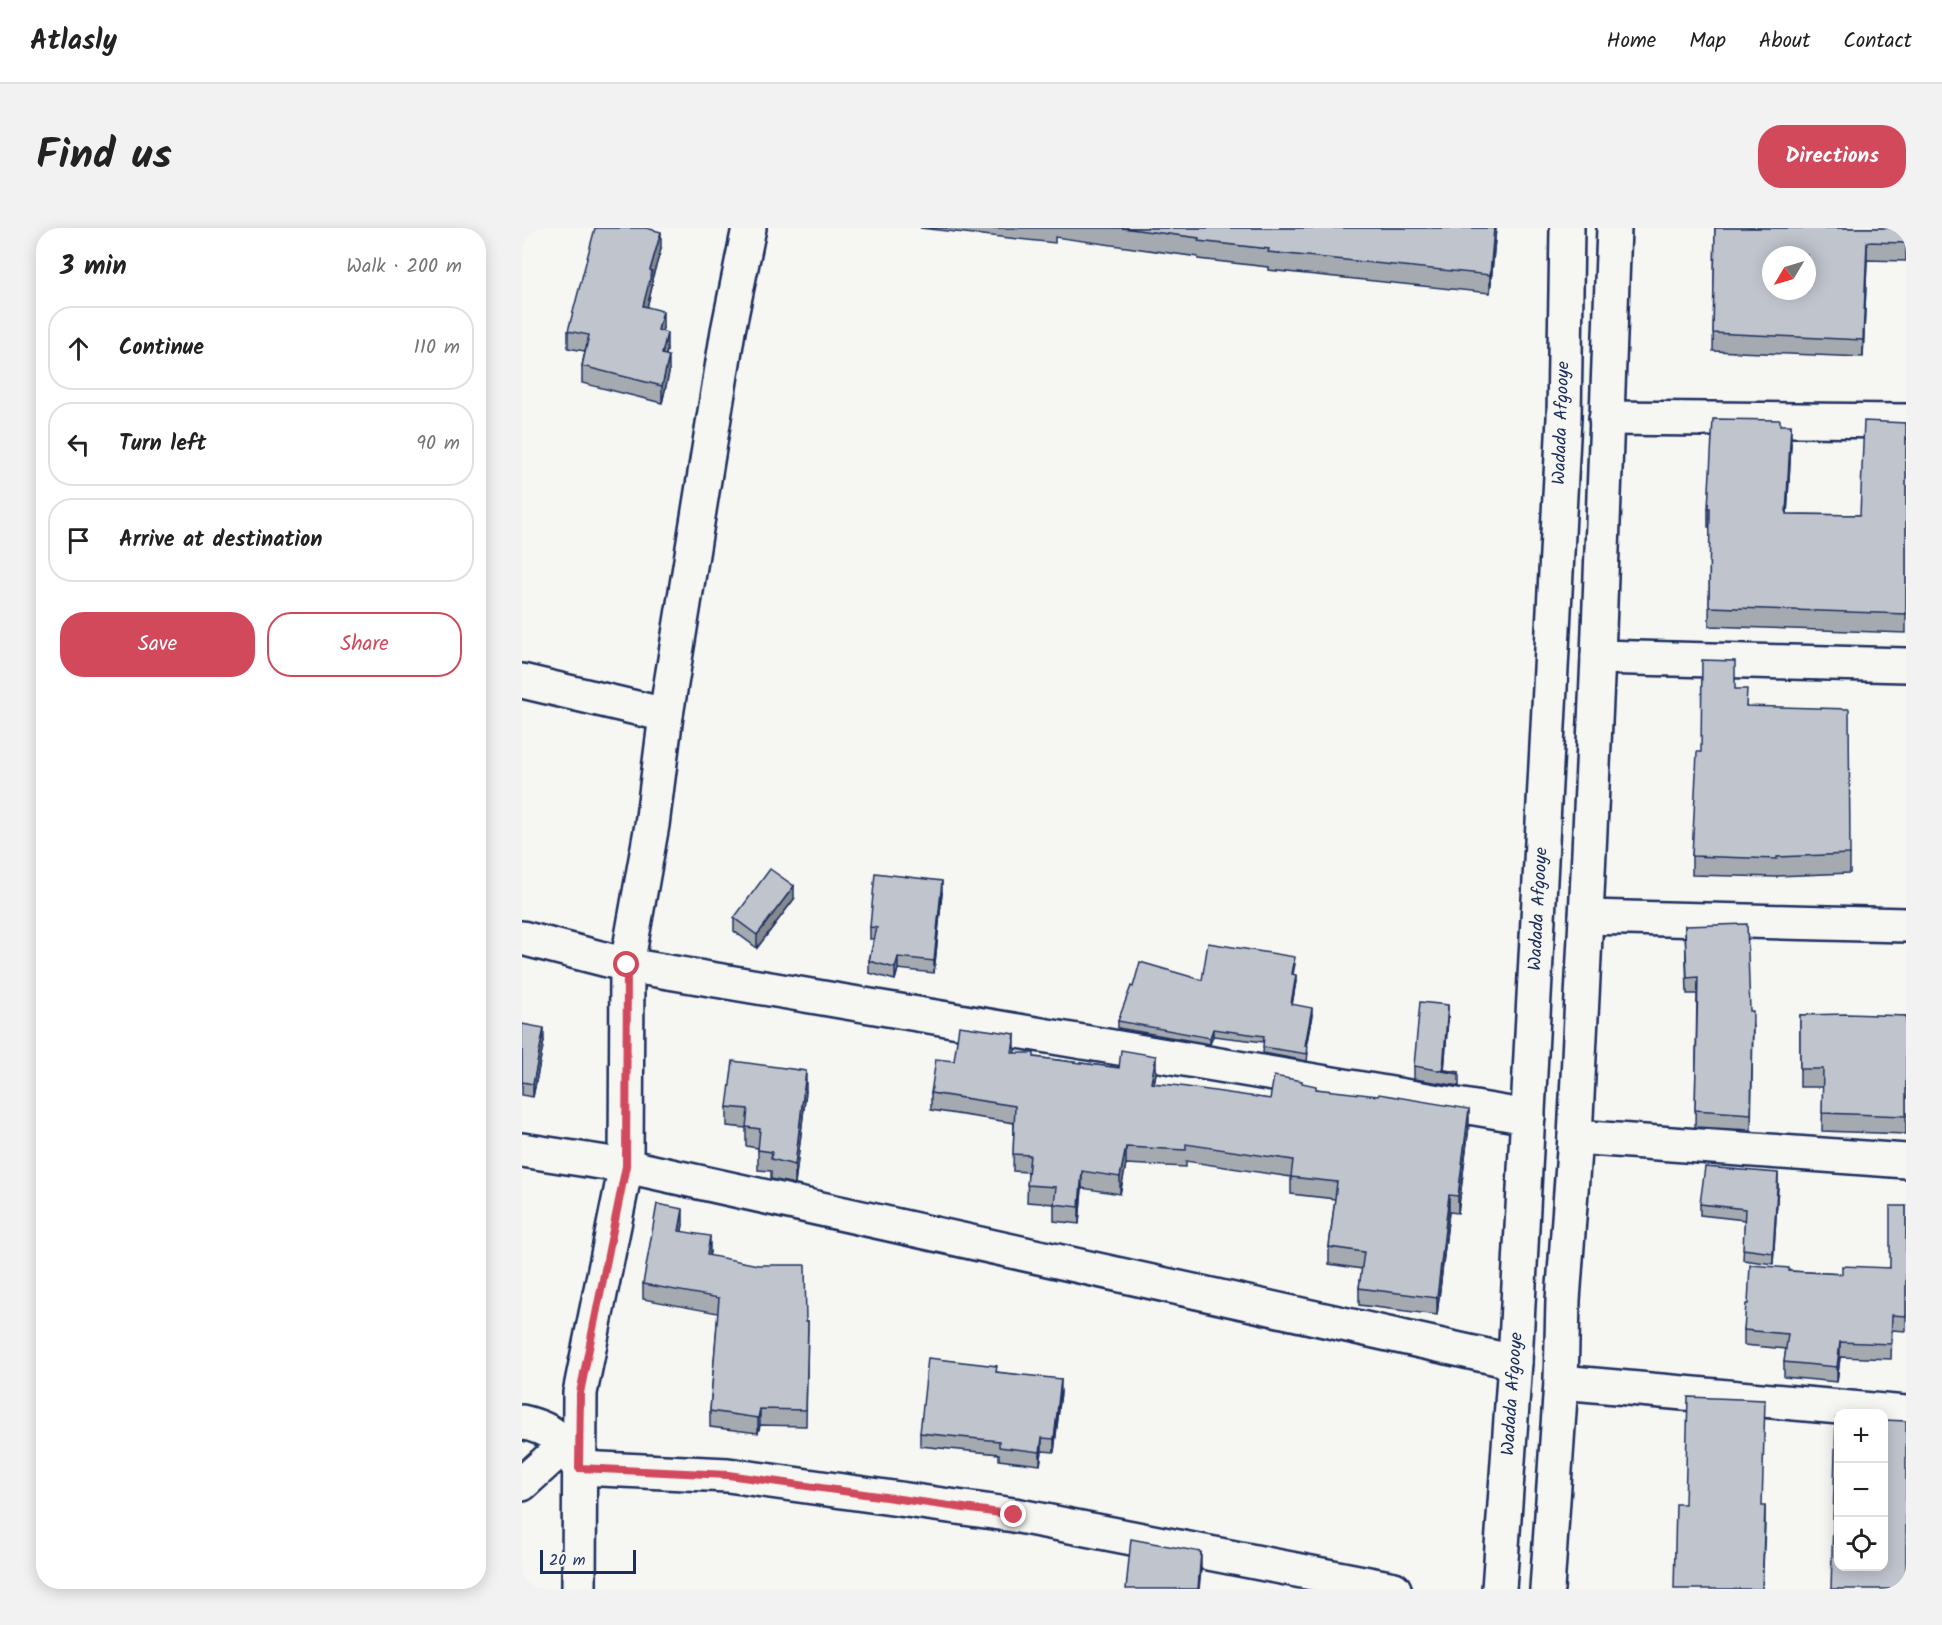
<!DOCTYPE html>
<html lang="en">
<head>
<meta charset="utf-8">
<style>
  body { margin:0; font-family:Kalam,sans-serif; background:#f2f2f2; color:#222 }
  .controls { position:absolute; right:18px; bottom:18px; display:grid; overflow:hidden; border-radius:12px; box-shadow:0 3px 15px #0003 }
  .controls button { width:54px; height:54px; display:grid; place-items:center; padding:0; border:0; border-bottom:2px solid #e0e0e0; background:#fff; color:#222; font:30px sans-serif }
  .compass { position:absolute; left:1240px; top:18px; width:54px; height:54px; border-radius:50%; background:#fff; box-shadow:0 3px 15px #0003; rotate:232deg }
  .scale { position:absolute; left:18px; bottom:15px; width:96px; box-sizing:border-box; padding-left:6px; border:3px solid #1b2f5e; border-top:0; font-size:16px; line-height:21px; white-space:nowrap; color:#1b2f5e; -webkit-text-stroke:4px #f6f6f2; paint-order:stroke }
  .stop { position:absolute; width:18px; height:18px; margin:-14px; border:4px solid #d1495b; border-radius:50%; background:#fff }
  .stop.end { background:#d1495b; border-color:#fff; box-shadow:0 2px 6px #0008 }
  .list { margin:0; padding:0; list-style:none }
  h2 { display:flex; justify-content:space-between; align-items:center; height:78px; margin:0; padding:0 24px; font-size:26px }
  h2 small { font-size:20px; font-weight:400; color:#767676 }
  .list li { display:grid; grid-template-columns:39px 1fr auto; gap:18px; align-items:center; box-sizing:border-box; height:84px; margin:0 12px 12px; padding:0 12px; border:2px solid #e0e0e0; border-radius:24px }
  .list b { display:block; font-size:22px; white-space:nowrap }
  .list em { font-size:20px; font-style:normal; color:#767676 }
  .actions { display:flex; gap:12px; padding:18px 24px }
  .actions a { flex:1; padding:14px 0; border:2px solid #d1495b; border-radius:24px; text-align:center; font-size:21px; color:#d1495b }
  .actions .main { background:#d1495b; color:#fff }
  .icon { flex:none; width:33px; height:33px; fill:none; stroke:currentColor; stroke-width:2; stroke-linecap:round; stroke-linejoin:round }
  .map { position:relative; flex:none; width:1384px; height:1361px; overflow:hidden; border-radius:24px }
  header { display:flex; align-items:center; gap:36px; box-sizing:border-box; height:84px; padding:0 30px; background:#fff; border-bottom:2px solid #e0e0e0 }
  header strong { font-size:28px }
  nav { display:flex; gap:33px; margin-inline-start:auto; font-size:21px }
  .intro { display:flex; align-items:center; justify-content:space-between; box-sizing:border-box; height:144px; padding:0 36px }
  h1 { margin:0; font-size:42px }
  .button { padding:15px 27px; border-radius:24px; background:#d1495b; color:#fff; font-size:21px; font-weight:700 }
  main { display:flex; gap:36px; padding:0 36px }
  aside { flex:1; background:#fff; border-radius:24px; box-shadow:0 3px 15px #0003 }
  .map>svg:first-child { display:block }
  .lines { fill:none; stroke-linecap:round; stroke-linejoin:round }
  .minor-casing { stroke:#1b2f5e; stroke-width:38 }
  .trunk-casing { stroke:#1b2f5e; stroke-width:38 }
  .minor { stroke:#f6f6f2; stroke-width:33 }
  .trunk { stroke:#f6f6f2; stroke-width:33 }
  .wall { fill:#a5a9b0; stroke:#1b2f5e; stroke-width:1.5 }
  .shaded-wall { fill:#868990; stroke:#1b2f5e; stroke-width:1.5 }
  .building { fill:#c0c4cd; stroke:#1b2f5e; stroke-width:1.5; fill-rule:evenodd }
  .route { stroke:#d1495b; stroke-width:8 }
  .labels { text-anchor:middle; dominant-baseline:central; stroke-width:4.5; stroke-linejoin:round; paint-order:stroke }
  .street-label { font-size:18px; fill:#1b2f5e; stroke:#f6f6f2 }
</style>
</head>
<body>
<header>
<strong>Atlasly</strong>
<nav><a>Home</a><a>Map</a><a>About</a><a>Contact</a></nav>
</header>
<div class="intro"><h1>Find us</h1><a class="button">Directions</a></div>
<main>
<aside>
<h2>3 min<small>Walk · 200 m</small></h2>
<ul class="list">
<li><svg class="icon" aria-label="ahead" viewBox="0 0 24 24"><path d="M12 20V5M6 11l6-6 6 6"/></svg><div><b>Continue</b></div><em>110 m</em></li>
<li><svg class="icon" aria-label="left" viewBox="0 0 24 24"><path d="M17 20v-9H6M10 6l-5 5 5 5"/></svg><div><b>Turn left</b></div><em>90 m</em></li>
<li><svg class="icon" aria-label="arrive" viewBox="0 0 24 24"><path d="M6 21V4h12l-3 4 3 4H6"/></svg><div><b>Arrive at destination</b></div></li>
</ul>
<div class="actions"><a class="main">Save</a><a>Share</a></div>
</aside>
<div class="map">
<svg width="1384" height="1361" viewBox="0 0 1384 1361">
  <rect width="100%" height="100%" fill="#f6f6f2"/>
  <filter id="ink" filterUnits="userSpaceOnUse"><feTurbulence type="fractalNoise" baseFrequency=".0167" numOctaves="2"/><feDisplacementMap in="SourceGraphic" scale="12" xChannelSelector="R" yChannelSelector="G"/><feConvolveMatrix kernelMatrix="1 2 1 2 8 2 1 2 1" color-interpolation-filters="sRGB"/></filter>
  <g filter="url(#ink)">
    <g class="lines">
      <g class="minor-casing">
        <g id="minor">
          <path d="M1084,190L1384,193"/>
          <path d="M1076,429L1384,437"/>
          <path d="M0,453L144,487"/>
          <path d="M1064,689L1384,697"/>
          <path d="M0,710L105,737L1006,889"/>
          <path d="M1053,909L1384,933"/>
          <path d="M0,922L104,938L993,1134"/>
          <path d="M1039,1154L1384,1185"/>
          <path d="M0,1194C34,1202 40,1212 57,1240L206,1247L492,1287L872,1361"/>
          <path d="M0,1256L43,1217"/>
          <path d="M57,1361L58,1165L104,938L105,737L130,597L144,487L206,103L227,0"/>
        </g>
      </g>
      <g class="trunk-casing">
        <g id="trunk">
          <path d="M977,1361L993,1134L1042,190L1045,0"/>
          <path d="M1025,1361L1039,1154L1041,1072L1053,909L1064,689L1076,429L1092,0"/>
        </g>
      </g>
      <use href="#minor" class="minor"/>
      <use href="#trunk" class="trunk"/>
    </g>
    <g class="wall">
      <path d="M398,0H974L968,65L746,42V39L676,31V29L533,9V15Z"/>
      <path d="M1193,0H1384V33L1345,32L1341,129L1191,123Z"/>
      <path d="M139,21L130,51V59L125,79L141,100L140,103L145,122L144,127L147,145L140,175L60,155V138L63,123L46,120V103Z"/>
      <path d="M1384,195V405L1187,398L1188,299H1186V280L1258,197L1269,216L1265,286L1338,287Z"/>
      <path d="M1213,461L1328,626V645L1255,648V649L1170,647V628L1179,524Z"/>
      <path d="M420,665L412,745L376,741L373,752L347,745V733L352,711H348V699Z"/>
      <path d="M272,671L235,720L212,703V690Z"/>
      <path d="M1163,698L1228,783L1231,799L1229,902L1173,899L1175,766H1165Z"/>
      <path d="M773,736L771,746L774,753L770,776L790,787L784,818L786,825L785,833L741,825L742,814L691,808L688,816L596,800V793L680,752Z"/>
      <path d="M1278,787L1384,788V906L1300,903L1301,859H1278Z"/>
      <path d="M926,790L922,842L937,844V858L892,851V838Z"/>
      <path d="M0,796L22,813L11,869L0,867Z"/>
      <path d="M512,829L634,845L632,856L748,871L780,856L794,861L947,898L936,985L927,984L915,1087L837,1077V1060L840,1041L807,1036V1019L813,971L769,966V949L664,933V939L604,936L598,966L560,960L557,996L532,993V976L505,974L506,944L491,943L492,895L409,882V865L432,833Z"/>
      <path d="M284,863L273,956L249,951V943L236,942V920L224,918V900L205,898V879Z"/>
      <path d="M1256,957L1251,1036L1221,1032L1223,992L1178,987V976Z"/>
      <path d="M1384,978V1103L1370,1102L1369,1131L1318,1129L1315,1154L1262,1149V1134L1264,1121L1222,1117V1102L1226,1076L1267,1043L1320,1046L1368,1040Z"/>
      <path d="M161,996L160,1003L188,1024L187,1027L284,1093H286L284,1198L238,1197L236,1205L188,1199V1183L196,1085L121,1071V1056Z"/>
      <path d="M475,1144L539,1164L532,1224L520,1223L518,1237L477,1232V1226L398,1218V1205Z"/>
    </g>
    <g class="shaded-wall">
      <path d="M972,0H974L968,65V47Z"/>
      <path d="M139,4V21L130,51V59L121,95V78L128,42Z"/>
      <path d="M1345,14V32L1341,129V112Z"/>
      <path d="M141,83V100L136,119V102Z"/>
      <path d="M145,105V122L140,143V126Z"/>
      <path d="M147,128V145L140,175V158Z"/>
      <path d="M1269,197V216L1264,305V286Z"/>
      <path d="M420,653V665L412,745V733Z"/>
      <path d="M272,658V671L235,720V707Z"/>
      <path d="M376,729V741L373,752V740Z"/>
      <path d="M774,747V753L769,783V776Z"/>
      <path d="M926,777V790L922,843H921Z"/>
      <path d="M790,780V787L783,824V818Z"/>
      <path d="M22,800V813L11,869V856Z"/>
      <path d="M691,801V808L688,816V810Z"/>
      <path d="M493,806V823L490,842V825Z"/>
      <path d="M634,828V845L629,872V855Z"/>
      <path d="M284,843V863L273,956V937Z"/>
      <path d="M947,881V898L936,985V968Z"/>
      <path d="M604,919V936L598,966V949Z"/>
      <path d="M560,943V960L557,996V979Z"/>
      <path d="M1256,945V957L1251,1036V1025Z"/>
      <path d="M927,967V984L915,1087V1070Z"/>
      <path d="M161,981V996L157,1018V1003Z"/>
      <path d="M188,1008V1024L185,1042V1027Z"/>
      <path d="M1318,1114V1129L1315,1154V1139Z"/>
      <path d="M539,1151V1164L532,1224V1211Z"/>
      <path d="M238,1181V1197L236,1205V1190Z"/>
      <path d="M520,1210V1223L518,1237V1224Z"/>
      <path d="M1243,1278V1297L1240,1361Z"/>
      <path d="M679,1324V1342L677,1361H676Z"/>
    </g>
    <g class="building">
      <path d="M73,0H124L139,4L128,42L130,43L121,78L141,83L136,102L145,105L140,126L147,128L140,158L60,138L67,107L46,103Z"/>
      <path d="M600,0H972L968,47L746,24L747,21L676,13L677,10Z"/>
      <path d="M1193,0H1384V15L1345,14L1341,112L1191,105ZM1249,27H1285V63H1249Z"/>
      <path d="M1191,191L1258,192V197H1269L1264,286L1338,287L1342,193L1384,195V386L1187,379L1188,280H1186Z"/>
      <path d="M1180,432L1213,433V461H1225L1224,478L1327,481L1328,626L1255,629V631L1170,628L1175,524H1179Z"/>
      <path d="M248,641L272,658L235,707L212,690Z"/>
      <path d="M353,645L420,653L412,733L376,729L373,740L347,733L355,700L348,699Z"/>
      <path d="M1225,696L1228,783H1231L1229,886L1173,882L1176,749L1165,750L1163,698Z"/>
      <path d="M686,715L773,729L770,746L774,747L769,776L790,780L783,818H786L785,826L741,819L742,808L691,801L688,810L596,793L609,758L611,759L618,734L680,752Z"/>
      <path d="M898,774L926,777L921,842L937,844V846L892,838Z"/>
      <path d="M1325,786L1384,788V888L1300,885L1301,841H1278V787Z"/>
      <path d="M0,796L22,800L11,856L0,854Z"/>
      <path d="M437,798L493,806L490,825H512V829L597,840L599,822L634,828L629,855L651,857L748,871L752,848L780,853V855L794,858V861L856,868L857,866L947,881L936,968L927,967L915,1070L837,1060L842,1024L807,1019L815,954L769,949L771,932L664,916V922L604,919L598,949L560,943L557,979L532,976L534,959L505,957L508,927L491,926L493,878L409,865L414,831L432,833Z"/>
      <path d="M211,833L284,843L273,937L249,931L250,924L236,922L238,901L224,899L226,881L205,879Z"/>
      <path d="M1183,939L1256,945L1251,1025L1221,1021L1223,981L1178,976Z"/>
      <path d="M135,976L161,981L157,1003L188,1008L185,1027L236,1037H283L284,1093H286L284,1182L238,1181L236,1190L188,1183L197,1070L121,1056Z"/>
      <path d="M1368,978H1384V1088L1370,1087L1369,1116L1318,1114L1315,1139L1262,1134L1266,1106L1222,1102L1224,1076H1226L1228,1037L1267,1040V1043L1320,1046V1038L1368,1040Z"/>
      <path d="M406,1130L475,1138L474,1144L539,1151L532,1211L520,1210L518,1224L477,1219V1213L398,1205Z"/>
      <path d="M1166,1169L1243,1172L1240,1278H1243L1240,1361H1152L1154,1276H1163Z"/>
      <path d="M1314,1190L1317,1191V1338H1362V1192L1384,1193V1361H1309Z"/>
      <path d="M609,1311L679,1324L676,1361H604Z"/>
    </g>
  </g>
  <g class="lines" filter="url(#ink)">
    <path class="route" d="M105,737L104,938L58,1165L57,1240L206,1247L492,1287"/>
  </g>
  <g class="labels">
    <g class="street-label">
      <text transform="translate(1040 195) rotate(-88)">Wadada Afgooye</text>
      <text transform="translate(1017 681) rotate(-87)">Wadada Afgooye</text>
      <text transform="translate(991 1166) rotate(-86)">Wadada Afgooye</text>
    </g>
  </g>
</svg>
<div class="controls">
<button>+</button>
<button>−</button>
<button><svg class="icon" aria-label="locate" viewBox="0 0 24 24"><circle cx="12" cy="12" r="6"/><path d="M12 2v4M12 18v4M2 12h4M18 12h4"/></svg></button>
</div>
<svg class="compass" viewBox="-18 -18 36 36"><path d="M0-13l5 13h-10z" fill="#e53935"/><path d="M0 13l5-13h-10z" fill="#767676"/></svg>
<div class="scale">20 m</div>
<div class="stop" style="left:105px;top:737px"></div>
<div class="stop end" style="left:492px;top:1287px"></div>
</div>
</main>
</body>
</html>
